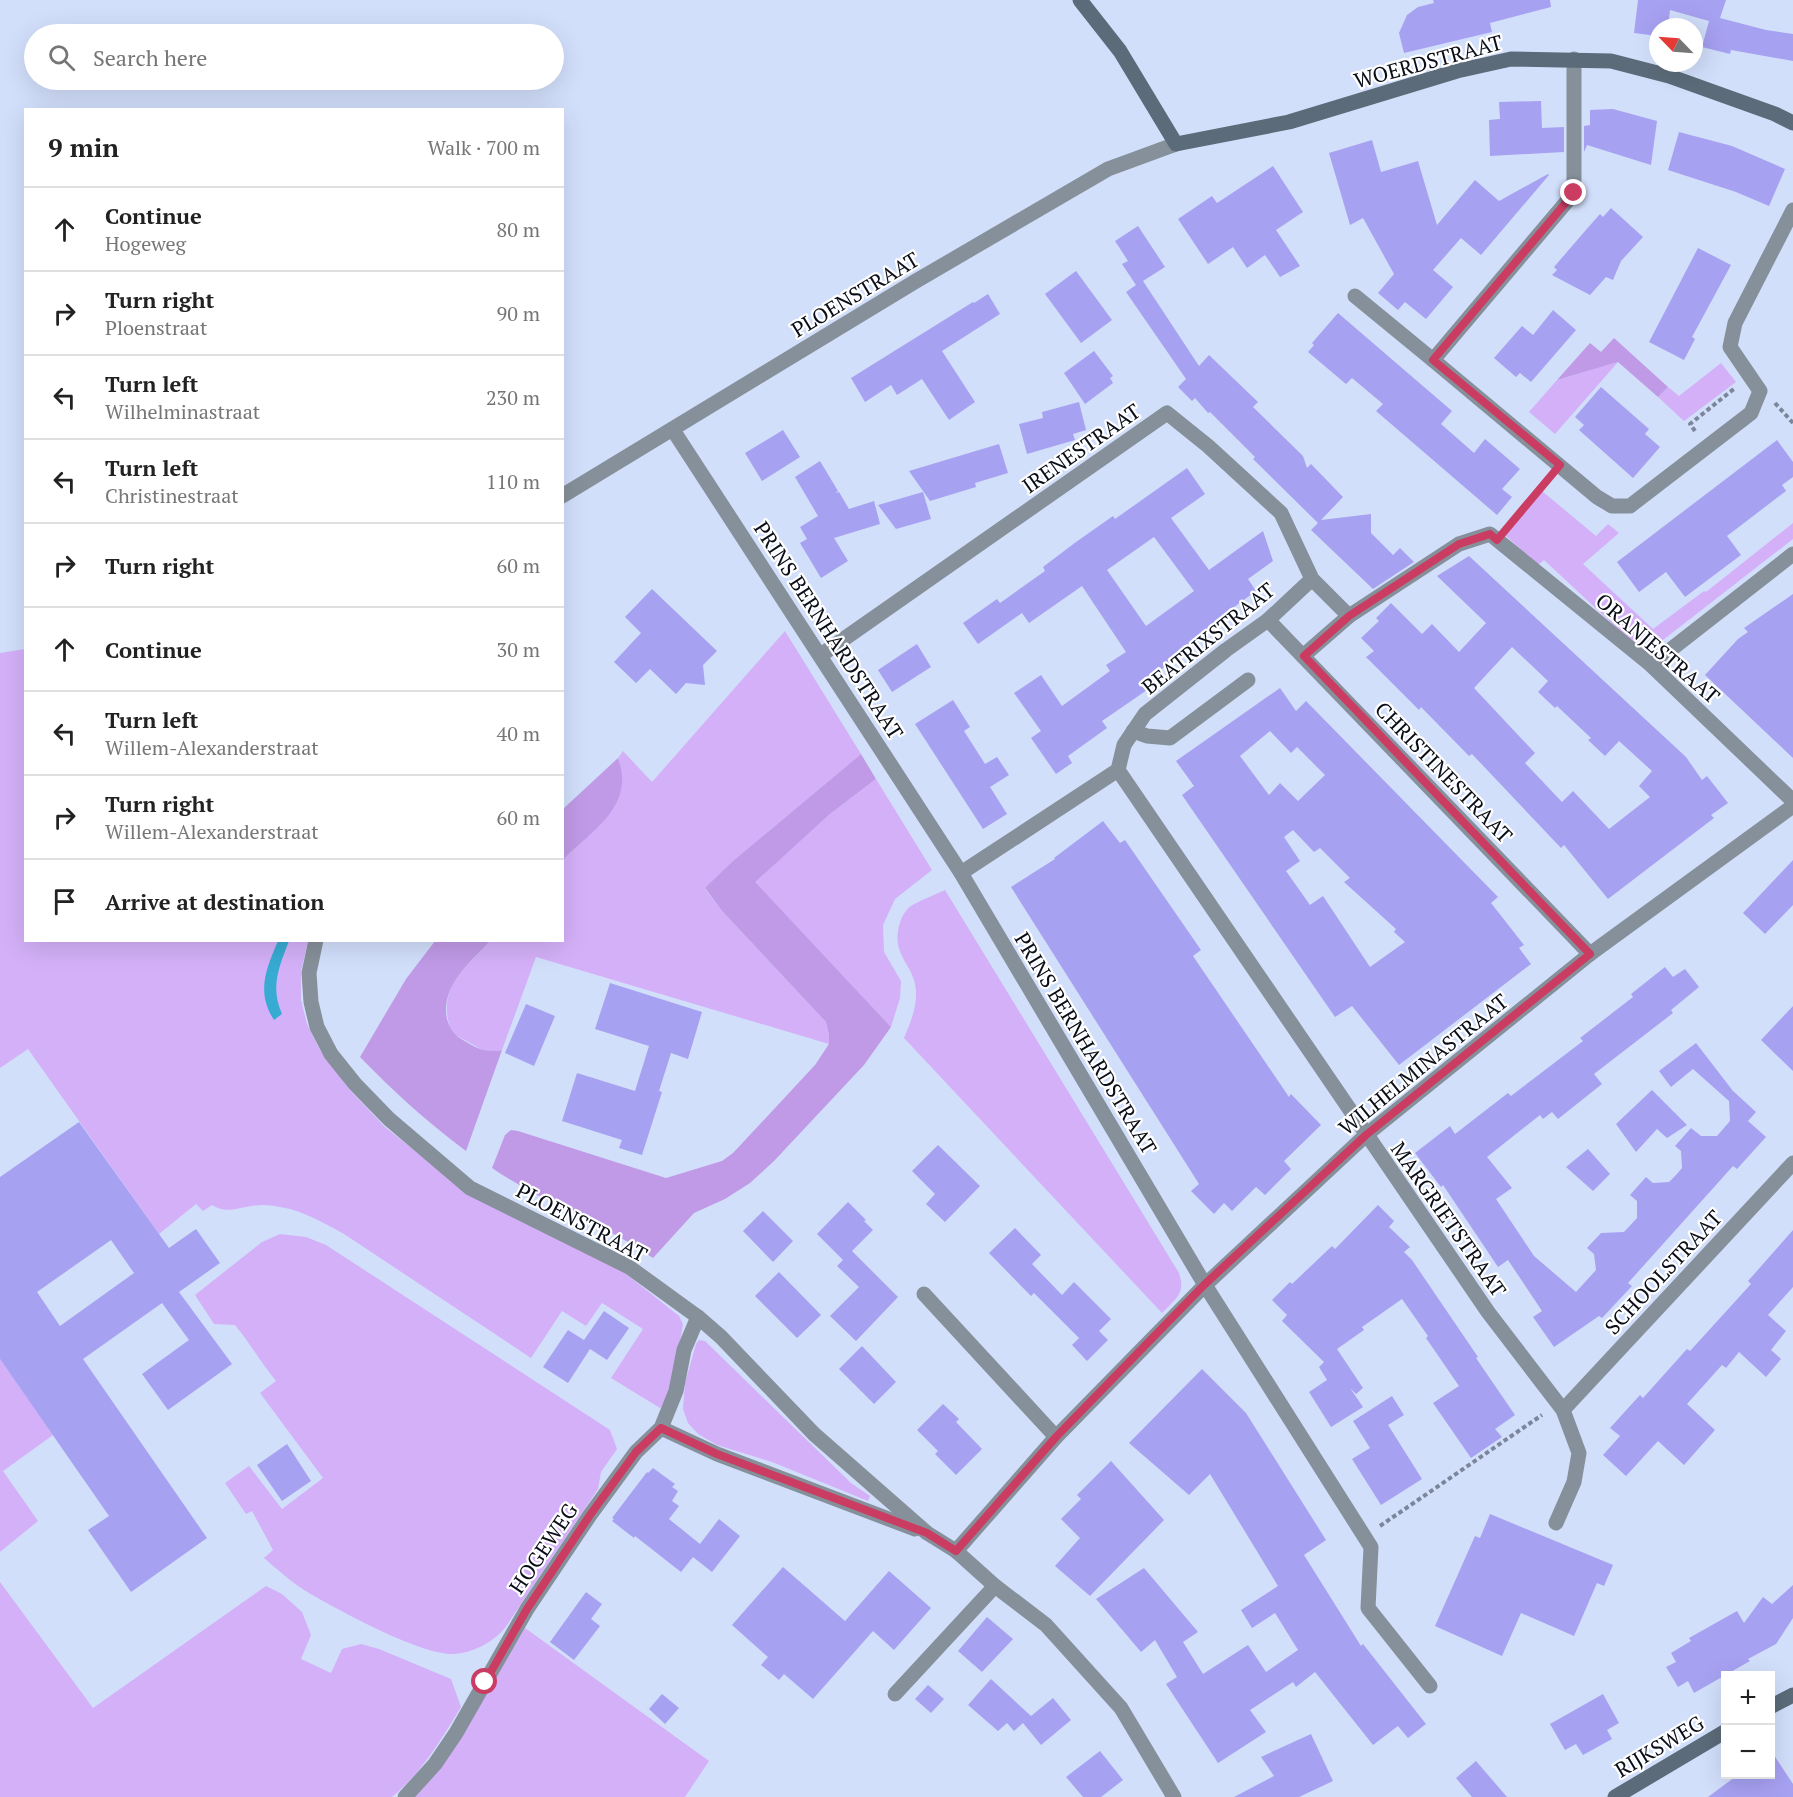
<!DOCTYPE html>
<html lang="en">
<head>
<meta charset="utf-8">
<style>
  body { margin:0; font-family:"PT Serif",serif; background:#f2f2f2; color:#222 }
  .controls { position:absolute; right:18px; bottom:18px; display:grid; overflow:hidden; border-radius:0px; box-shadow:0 6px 24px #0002 }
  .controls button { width:54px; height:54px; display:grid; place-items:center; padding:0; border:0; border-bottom:2px solid #e0e0e0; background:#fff; color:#222; font:30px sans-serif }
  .compass { position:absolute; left:1649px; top:18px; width:54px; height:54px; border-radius:50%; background:#fff; box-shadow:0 6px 24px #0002; rotate:295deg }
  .stop { position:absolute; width:18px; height:18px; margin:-14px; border:4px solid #cb3c63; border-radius:50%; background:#fff }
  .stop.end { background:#cb3c63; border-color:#fff; box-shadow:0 2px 6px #0008 }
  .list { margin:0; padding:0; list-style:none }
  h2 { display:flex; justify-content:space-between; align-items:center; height:78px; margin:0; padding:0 24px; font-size:26px }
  h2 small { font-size:20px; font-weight:400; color:#767676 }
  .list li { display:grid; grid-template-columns:39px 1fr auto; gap:18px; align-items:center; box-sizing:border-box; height:84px; padding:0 24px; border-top:2px solid #e0e0e0 }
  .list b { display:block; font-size:22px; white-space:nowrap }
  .list p { margin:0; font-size:20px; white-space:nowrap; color:#767676 }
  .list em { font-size:20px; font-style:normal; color:#767676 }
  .icon { flex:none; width:33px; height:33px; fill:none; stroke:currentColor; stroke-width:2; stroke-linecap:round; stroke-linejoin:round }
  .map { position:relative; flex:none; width:1793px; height:1797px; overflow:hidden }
  .search { position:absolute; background:#fff; box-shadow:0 6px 24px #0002; left:24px; top:24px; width:540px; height:66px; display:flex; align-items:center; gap:15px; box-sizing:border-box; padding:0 21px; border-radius:33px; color:#767676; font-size:22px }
  .panel { position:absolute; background:#fff; box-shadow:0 6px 24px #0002; left:24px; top:108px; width:540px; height:834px; border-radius:0px }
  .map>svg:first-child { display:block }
  .green { fill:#d4b0f8 }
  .forest { fill:#c09ae6 }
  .water { fill:#37abd2 }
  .building { fill:#a7a1f2; fill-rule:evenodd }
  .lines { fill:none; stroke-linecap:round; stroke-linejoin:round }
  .path { stroke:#7c859a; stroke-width:4; stroke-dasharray:4.5 3; stroke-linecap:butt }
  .street { stroke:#86909a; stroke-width:15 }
  .secondary { stroke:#5c6b79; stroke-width:15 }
  .route { stroke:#cb3c63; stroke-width:8 }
  .labels { text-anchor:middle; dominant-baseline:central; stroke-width:4.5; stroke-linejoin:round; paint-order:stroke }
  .street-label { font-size:21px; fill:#090d17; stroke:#fff }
</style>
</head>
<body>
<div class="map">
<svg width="1793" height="1797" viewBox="0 0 1793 1797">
  <rect width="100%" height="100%" fill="#d2dffb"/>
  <g class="green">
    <path d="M1618,362L1555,434L1529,412L1557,380Z"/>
    <path d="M1721,363L1736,382L1684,421L1658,397L1668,387L1679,396Z"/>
    <path d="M1542,491L1596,536L1608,524L1619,533L1583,564L1653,629L1704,591L1706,592L1793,523V539L1645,654L1544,560L1538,565L1505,535Z"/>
    <path d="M785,631L861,754L734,860L705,889L722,911L826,1022L829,1035V1044L536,957L502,1050L486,1052L452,1033C435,989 463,971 490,941L562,940L563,860C592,831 635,804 618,758L623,751L652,782Z"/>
    <path d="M25,649L26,940L308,941L301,971V1000L307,1024L320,1050L349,1089L385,1127L459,1186L616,1266L679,1316L683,1324L682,1331L667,1401L660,1408L611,1378L643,1329L602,1303L586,1326L562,1311L531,1358L344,1234C324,1223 304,1211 280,1207C272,1205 261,1204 252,1206C237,1208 226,1214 212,1205L203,1211L196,1204L159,1234L28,1049L0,1068V653Z"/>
    <path d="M876,779L932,870L895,899L883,925L884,952L901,981L900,998L891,1027L754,882L830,814Z"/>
    <path d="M945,890L1179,1273C1186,1294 1176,1298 1162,1313L904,1038C911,1022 919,1002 915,984C913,972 903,961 899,949C895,937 899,914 911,906C921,900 934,895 945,890Z"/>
    <path d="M280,1234L306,1237L326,1245L610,1430L617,1449L601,1472L598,1489L505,1628C492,1643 473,1653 453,1654C420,1655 334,1608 304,1590C290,1581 277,1569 264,1558L273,1550L252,1511L246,1514L225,1483L249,1466L282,1509L323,1478L260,1393L276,1381C261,1363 250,1343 235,1325L214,1324L195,1295L262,1242Z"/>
    <path d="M699,1340L705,1341L851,1483L870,1496L868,1501L772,1462L717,1445L698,1434L688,1423L683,1409L685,1383L696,1344Z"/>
    <path d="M0,1359L53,1435L3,1471L38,1521L0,1552Z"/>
    <path d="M0,1582L93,1708L266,1586L282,1594L302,1612L311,1635L301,1659L331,1673L342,1649L361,1644L379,1649L451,1679L461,1707C441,1740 422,1772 392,1797H0Z"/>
    <path d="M525,1628L709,1761L685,1797H412L469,1719Z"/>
  </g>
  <g class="forest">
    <path d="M1614,338L1668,387L1658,397L1618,362L1557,380L1590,343L1601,352Z"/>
    <path d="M861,754L876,779L830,814L755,882L891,1027L864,1065L774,1161L750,1183L725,1199L694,1213L653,1258C602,1223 543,1203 492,1168L505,1135L511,1130L518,1131L666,1178L722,1161L733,1153L815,1065L829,1044V1035L826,1022L722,911L705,888L734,860Z"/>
    <path d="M618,758C636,806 592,830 563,860V809Z"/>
    <path d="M435,941H490C471,962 440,986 447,1019C450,1029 454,1035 463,1040C478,1049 484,1053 502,1050L466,1151C427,1122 393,1091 360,1057L406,979Z"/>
  </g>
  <path class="water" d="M278,941H289C279,967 270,987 282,1014L274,1020C256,992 266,969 278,941Z"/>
  <g class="building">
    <path d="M1433,0H1550L1551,7L1490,23L1492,32L1404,53L1399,33L1407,15L1418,7L1434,3Z"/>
    <path d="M1638,0H1726L1720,18L1766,30L1793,34V61L1731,50L1730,54L1702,47L1709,21L1670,10L1668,27H1658V36L1634,33Z"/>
    <path d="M1541,101L1542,128L1564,127V152L1490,156L1489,120L1500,119L1499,102Z"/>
    <path d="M1613,109L1657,121L1651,165L1587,145L1584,152V126L1590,125V110Z"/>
    <path d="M1679,132L1732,146L1785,169L1769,206L1736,192L1668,170Z"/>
    <path d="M1372,140L1381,172L1418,161L1437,225L1475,180L1499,201L1548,174L1549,175L1481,255L1461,238L1433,270L1453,287L1426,319L1405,302L1398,310L1378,293L1394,274L1363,218L1350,225L1329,153Z"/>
    <path d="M1273,166L1303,212L1276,230L1300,266L1280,277L1265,255L1247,268L1233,247L1208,264L1178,219L1212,196L1217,203Z"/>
    <path d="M1611,208L1643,237L1621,261L1613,280L1606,277L1590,295L1552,275L1557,270L1554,267L1585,231L1600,214L1603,217Z"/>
    <path d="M1138,226L1165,267L1143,281L1199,366L1209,355L1258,402L1253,407L1303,456L1307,468L1311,464L1343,497L1321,520L1371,514V533L1393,555L1400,548L1414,562L1373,589L1311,530L1318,523L1253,459L1255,457L1210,412L1208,413L1195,398L1192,401L1178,387L1186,379L1126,292L1136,285L1122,264L1128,261L1115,241Z"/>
    <path d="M1698,248L1731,265L1692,337L1695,339L1684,360L1649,342Z"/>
    <path d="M1076,271L1112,320L1081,343L1045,294Z"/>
    <path d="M988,294L1000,314L942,351L975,402L949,420L922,379L897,395L891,385L865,402L851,378L973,302L974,303Z"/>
    <path d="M1553,310L1576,330L1531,382L1520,373L1516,377L1494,358L1522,326L1533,335Z"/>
    <path d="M1338,313L1452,411L1441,424L1474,453L1485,439L1520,469L1502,489L1512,497L1497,515L1376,411L1383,404L1352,378L1346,384L1308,352L1314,345L1312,343Z"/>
    <path d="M1094,351L1113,376L1110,378L1113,383L1085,404L1064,373Z"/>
    <path d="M1601,387L1649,429L1645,434L1660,447L1633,478L1579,430L1584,425L1575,417Z"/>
    <path d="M1079,402L1086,430L1073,434L1075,440L1027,454L1019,424L1043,418L1042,412Z"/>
    <path d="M783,430L800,457L762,481L745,453Z"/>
    <path d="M1777,440L1793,462V477L1782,485L1786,491L1727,536L1741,555L1685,597L1666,572L1639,592L1617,562Z"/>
    <path d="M999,444L1008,473L975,483L976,487L930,501L909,471Z"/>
    <path d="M820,461L838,491L835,493L839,492L849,509L874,501L880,524L834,538L848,561L821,578L800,543L807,539L800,527L818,516L795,477Z"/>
    <path d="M1187,468L1205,494L1171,518L1209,570L1263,531L1273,561L1248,579L1256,591L1226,613L1229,616L1184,647L1187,651L1142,683L1147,690L1102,721L1107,728L1068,756L1072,763L1056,774L1031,738L1041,731L1014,693L1041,675L1062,706L1110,671L1106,665L1126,652L1082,586L1029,623L1022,613L978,644L963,623L997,599L1000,603L1045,571L1043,567L1076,542L1113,516L1115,519ZM1154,537L1194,591L1146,626L1107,570Z"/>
    <path d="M923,492L931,519L896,529L878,505Z"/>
    <path d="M1469,556L1686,757L1702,780L1707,776L1728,803L1711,815L1714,818L1608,899L1564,845L1561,848L1472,754L1469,756L1421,707L1419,710L1366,657L1374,651L1361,638L1379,621L1376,618L1391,603L1422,634L1432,624L1459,652L1486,623L1437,576ZM1512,647L1548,681L1538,692L1555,708L1557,706L1591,738L1588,740L1605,756L1619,741L1652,771L1639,786L1650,797L1609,829L1573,791L1562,802L1525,763L1535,753L1474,688Z"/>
    <path d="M652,589L717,651L703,665L705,685L686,683L676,694L650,669L636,683L614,662L641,633L625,617Z"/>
    <path d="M1793,594V758L1705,675L1738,639L1748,632L1744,628Z"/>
    <path d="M917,644L931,667L892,692L878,670Z"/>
    <path d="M1280,688L1296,711L1306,701L1498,897L1491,903L1524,945L1519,948L1531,964L1399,1065L1352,1006L1335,1017L1182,795L1194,786L1176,761ZM1270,731L1291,753L1297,747L1325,775L1298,801L1280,783L1269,795L1240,756ZM1293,830L1314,852L1320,848L1350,878L1344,882L1396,929L1394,932L1405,942L1370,967L1323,896L1310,905L1286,871L1300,861L1284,837Z"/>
    <path d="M953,700L970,727L964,731L985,764L997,757L1009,775L990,787L1007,814L983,829L915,724Z"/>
    <path d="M1103,821L1120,843L1125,840L1201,950L1193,956L1289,1097L1291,1094L1321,1125L1284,1161L1291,1169L1265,1195L1256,1187L1232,1211L1224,1203L1214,1214L1191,1191L1199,1184L1011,887L1055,859L1054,858Z"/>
    <path d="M1793,860V905L1765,934L1743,913Z"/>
    <path d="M1665,967L1673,977L1685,969L1699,987L1671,1010L1673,1013L1594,1074L1602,1084L1558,1119L1552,1112L1543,1119L1540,1115L1487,1157L1512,1188L1496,1199L1534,1256L1576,1292L1596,1270L1594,1254L1587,1248L1601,1233L1624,1232L1637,1218V1201L1630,1195L1646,1177L1653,1183L1669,1182L1676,1175L1682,1168L1681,1151L1675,1146L1691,1128L1701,1136H1717L1730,1121L1729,1101L1693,1069L1671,1087L1659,1071L1696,1043L1733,1091L1756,1112L1748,1121L1766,1137L1737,1169L1733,1166L1628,1283L1632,1286L1602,1318L1599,1316L1554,1347L1533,1317L1542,1311L1508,1260L1498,1267L1443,1185L1441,1187L1415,1153L1450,1126L1455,1134L1508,1093L1511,1096L1583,1041L1580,1038L1633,997L1631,994Z"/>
    <path d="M610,983L702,1012L688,1059L671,1053L659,1091L662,1092L642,1155L619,1148L622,1140L562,1121L577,1073L635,1091L649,1046L595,1029Z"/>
    <path d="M526,1004L555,1016L534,1066L505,1053Z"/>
    <path d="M1793,1006V1071L1761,1040Z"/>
    <path d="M1652,1090L1687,1125L1667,1138L1657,1129L1636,1152L1616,1124Z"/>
    <path d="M79,1122L169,1248L196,1229L220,1263L179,1292L232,1364L168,1410L142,1374L189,1340L162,1303L83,1359L207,1538L131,1592L88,1530L109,1516L0,1359V1177ZM111,1240L134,1273L60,1326L37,1292Z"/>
    <path d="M938,1145L980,1186L945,1222L926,1204L935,1194L912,1171Z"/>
    <path d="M1588,1149L1610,1174L1593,1191L1566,1167Z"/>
    <path d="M848,1202L866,1220L864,1221L873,1230L852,1251L898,1297L856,1341L830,1316L859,1287L837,1266L843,1260L817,1234Z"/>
    <path d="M1378,1205L1394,1221L1389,1227L1410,1247L1404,1252L1412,1260L1478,1357L1476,1358L1515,1415L1495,1429L1502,1437L1471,1458L1433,1403L1459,1386L1426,1338L1428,1336L1402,1299L1362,1327L1364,1330L1337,1349L1363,1388L1356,1394L1350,1388L1363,1407L1331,1427L1309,1392L1327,1380L1319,1367L1324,1362L1282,1321L1287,1315L1272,1300L1290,1282L1292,1284L1332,1246L1335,1249Z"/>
    <path d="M763,1211L793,1241L773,1262L743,1231Z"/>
    <path d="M1015,1228L1041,1255L1032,1264L1062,1295L1074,1282L1111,1319L1099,1331L1108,1340L1087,1361L1072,1345L1079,1338L1034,1293L1031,1296L989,1253Z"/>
    <path d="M1793,1230V1287L1768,1315L1786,1331L1771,1350L1781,1359L1766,1377L1739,1352L1726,1368L1722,1365L1687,1404L1715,1430L1684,1465L1658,1441L1626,1476L1603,1455L1620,1436L1610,1428L1640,1395L1643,1398L1687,1349L1690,1351L1751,1284L1748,1281Z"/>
    <path d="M779,1272L821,1315L797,1338L755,1296Z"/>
    <path d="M604,1311L629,1328L607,1360L590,1349L568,1383L543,1367L568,1330L584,1340Z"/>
    <path d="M862,1346L896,1382L874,1404L839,1369Z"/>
    <path d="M1202,1369L1246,1413L1326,1540L1304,1555L1361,1646L1363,1644L1426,1724L1408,1738L1398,1726L1373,1745L1315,1672L1296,1687L1293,1682L1250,1710L1266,1732L1218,1763L1166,1684L1177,1677L1155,1640L1141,1652L1096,1599L1144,1568L1198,1632L1183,1642L1203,1674L1248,1645L1266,1672L1298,1650L1275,1613L1252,1628L1241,1610L1278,1586L1210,1474L1189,1495L1129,1443Z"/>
    <path d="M1392,1396L1404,1415L1388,1425L1422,1479L1381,1505L1352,1459L1370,1448L1353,1421Z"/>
    <path d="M943,1404L959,1419L956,1422L982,1449L956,1475L935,1454L938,1451L917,1430Z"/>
    <path d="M287,1444L311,1481L282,1501L257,1465Z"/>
    <path d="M1111,1461L1164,1520L1090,1596L1055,1566L1080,1538L1061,1519L1081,1499L1077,1495Z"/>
    <path d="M653,1468L675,1484L672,1487L678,1491L672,1501L679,1506L669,1519L700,1544L719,1519L740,1536L712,1572L693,1557L681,1572L635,1536L634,1538L612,1521L614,1519L612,1518L647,1472L648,1473Z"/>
    <path d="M1490,1514L1613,1565L1604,1586L1597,1583L1574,1636L1521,1613L1502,1656L1435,1626L1475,1536L1480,1538Z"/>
    <path d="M783,1567L845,1621L889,1571L931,1608L894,1650L873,1631L813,1699L784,1674L779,1680L761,1665L768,1657L732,1625Z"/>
    <path d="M1793,1585V1618L1776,1644L1748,1659L1750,1661L1694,1693L1688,1681L1678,1687L1666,1667L1676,1662L1671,1653L1691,1641L1689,1638L1737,1611L1744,1623L1763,1597L1772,1604Z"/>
    <path d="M586,1592L602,1604L591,1619L600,1626L574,1660L550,1642Z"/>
    <path d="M987,1617L1013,1639L982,1672L958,1651Z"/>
    <path d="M991,1679L1031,1716L1053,1698L1071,1720L1041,1745L1023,1723L1014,1731L1007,1723L998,1731L968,1705Z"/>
    <path d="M928,1685L944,1699L931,1713L915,1699Z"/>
    <path d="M662,1694L679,1708L665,1724L649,1709Z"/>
    <path d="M1603,1694L1619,1723L1607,1730L1612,1739L1583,1755L1576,1744L1565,1750L1550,1724Z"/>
    <path d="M1311,1734L1333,1781L1299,1797H1234L1274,1776L1261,1757Z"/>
    <path d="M1770,1749L1793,1784V1797H1708L1739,1774H1770Z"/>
    <path d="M1100,1751L1123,1780L1101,1797H1083L1066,1777Z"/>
    <path d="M1476,1761L1507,1797H1472L1456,1778Z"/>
  </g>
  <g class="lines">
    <g class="path">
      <path d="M1775,403L1793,423"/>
      <path d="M1695,431L1690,424L1735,388"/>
      <path d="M1508,526L1548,479"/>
      <path d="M1380,1526L1542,1415"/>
    </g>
    <g class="street">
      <path d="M1574,59V193L1433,360L1597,497L1612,506H1630L1751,413L1760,391L1730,347L1735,323L1793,210"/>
      <path d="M1355,296L1433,360"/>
      <path d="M673,430L961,873L1205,1285L1371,1547L1368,1608L1430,1686"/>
      <path d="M562,496L916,281L1108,169L1176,144"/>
      <path d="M1268,620L1590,954"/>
      <path d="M821,655L1167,413L1208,446L1281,513L1312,579L1349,616"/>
      <path d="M1303,656L1349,616L1459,544L1490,534L1651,665L1793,801"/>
      <path d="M1651,665L1793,554"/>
      <path d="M1133,731L1147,736L1170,738L1248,680"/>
      <path d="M1118,770L1488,1312L1563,1410L1579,1453L1574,1482L1556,1523"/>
      <path d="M961,873L1118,770L1124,745L1145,714L1226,650L1268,620L1312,579"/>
      <path d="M316,940L309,973L311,1002L317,1027L331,1054L355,1084L389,1119L470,1188L629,1267L698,1317L721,1337L814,1434L927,1533L956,1551L995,1586L1046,1625L1121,1708L1174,1797"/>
      <path d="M924,1294L1056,1437"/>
      <path d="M1563,1410L1793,1163"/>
      <path d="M661,1428L717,1454L915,1529"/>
      <path d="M956,1551L1056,1437L1205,1285L1366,1135L1590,954L1793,806"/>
      <path d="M895,1694L995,1586"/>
      <path d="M405,1797L435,1764L456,1733L527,1609L590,1515L636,1452L661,1428L676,1391L684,1350L698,1317"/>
    </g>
    <g class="secondary">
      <path d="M1080,0L1120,51L1176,144L1289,122L1457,71L1511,59L1611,61L1669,76L1775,114L1793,123"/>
      <path d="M1770,1707L1793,1695"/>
      <path d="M1615,1797L1726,1731"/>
    </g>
  </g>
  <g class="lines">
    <path class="route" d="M485,1682L527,1609L590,1515L636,1452L661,1428L717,1454L927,1533L956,1551L1056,1437L1204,1285L1366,1135L1590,954L1304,656L1349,616L1459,544L1490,534L1497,540L1560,465L1433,360L1574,193"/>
  </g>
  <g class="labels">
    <g class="street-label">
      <text transform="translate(1428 61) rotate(-15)">WOERDSTRAAT</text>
      <text transform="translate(855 294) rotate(-31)">PLOENSTRAAT</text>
      <text transform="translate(1081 448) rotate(-35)">IRENESTRAAT</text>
      <text transform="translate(829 630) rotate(57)">PRINS BERNHARDSTRAAT</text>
      <text transform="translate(1208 638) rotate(-39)">BEATRIXSTRAAT</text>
      <text transform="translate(1658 648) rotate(41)">ORANJESTRAAT</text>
      <text transform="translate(1444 772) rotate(46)">CHRISTINESTRAAT</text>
      <text transform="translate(1086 1043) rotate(59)">PRINS BERNHARDSTRAAT</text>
      <text transform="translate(1423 1064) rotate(-39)">WILHELMINASTRAAT</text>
      <text transform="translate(1449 1219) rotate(55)">MARGRIETSTRAAT</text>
      <text transform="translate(582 1222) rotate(28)">PLOENSTRAAT</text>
      <text transform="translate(1663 1272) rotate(-47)">SCHOOLSTRAAT</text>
      <text transform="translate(543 1548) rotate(-56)">HOGEWEG</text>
      <text transform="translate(1659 1746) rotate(-31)">RIJKSWEG</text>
    </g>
  </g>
</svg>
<div class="controls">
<button>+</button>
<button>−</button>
</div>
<svg class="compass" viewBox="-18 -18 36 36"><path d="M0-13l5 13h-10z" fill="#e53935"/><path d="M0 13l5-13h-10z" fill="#767676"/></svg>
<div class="stop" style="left:485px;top:1682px"></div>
<div class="stop end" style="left:1574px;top:193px"></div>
<div class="search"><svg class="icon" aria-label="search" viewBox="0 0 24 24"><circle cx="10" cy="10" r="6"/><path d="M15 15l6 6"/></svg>Search here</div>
<section class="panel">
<h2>9 min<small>Walk · 700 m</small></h2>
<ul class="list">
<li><svg class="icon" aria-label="ahead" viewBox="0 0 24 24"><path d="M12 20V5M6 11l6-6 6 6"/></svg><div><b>Continue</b><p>Hogeweg</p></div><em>80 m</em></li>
<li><svg class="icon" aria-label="right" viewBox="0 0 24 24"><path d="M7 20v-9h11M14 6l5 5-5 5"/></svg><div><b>Turn right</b><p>Ploenstraat</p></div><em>90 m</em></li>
<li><svg class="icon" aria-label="left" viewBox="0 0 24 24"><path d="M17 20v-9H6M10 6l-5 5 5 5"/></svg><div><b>Turn left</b><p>Wilhelminastraat</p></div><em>230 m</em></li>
<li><svg class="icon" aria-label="left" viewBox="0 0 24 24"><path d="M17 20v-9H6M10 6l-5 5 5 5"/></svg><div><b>Turn left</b><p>Christinestraat</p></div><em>110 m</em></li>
<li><svg class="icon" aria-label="right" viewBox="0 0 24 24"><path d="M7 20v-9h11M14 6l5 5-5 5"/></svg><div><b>Turn right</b></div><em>60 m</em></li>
<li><svg class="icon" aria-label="ahead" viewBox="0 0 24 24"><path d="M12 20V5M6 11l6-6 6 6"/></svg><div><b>Continue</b></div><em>30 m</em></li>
<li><svg class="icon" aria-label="left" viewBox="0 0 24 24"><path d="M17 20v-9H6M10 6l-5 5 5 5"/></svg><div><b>Turn left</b><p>Willem-Alexanderstraat</p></div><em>40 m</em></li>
<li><svg class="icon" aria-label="right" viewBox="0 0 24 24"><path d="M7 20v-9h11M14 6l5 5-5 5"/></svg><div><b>Turn right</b><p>Willem-Alexanderstraat</p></div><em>60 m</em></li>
<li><svg class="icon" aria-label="arrive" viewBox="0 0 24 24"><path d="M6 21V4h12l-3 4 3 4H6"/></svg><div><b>Arrive at destination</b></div></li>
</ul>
</section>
</div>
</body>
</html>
